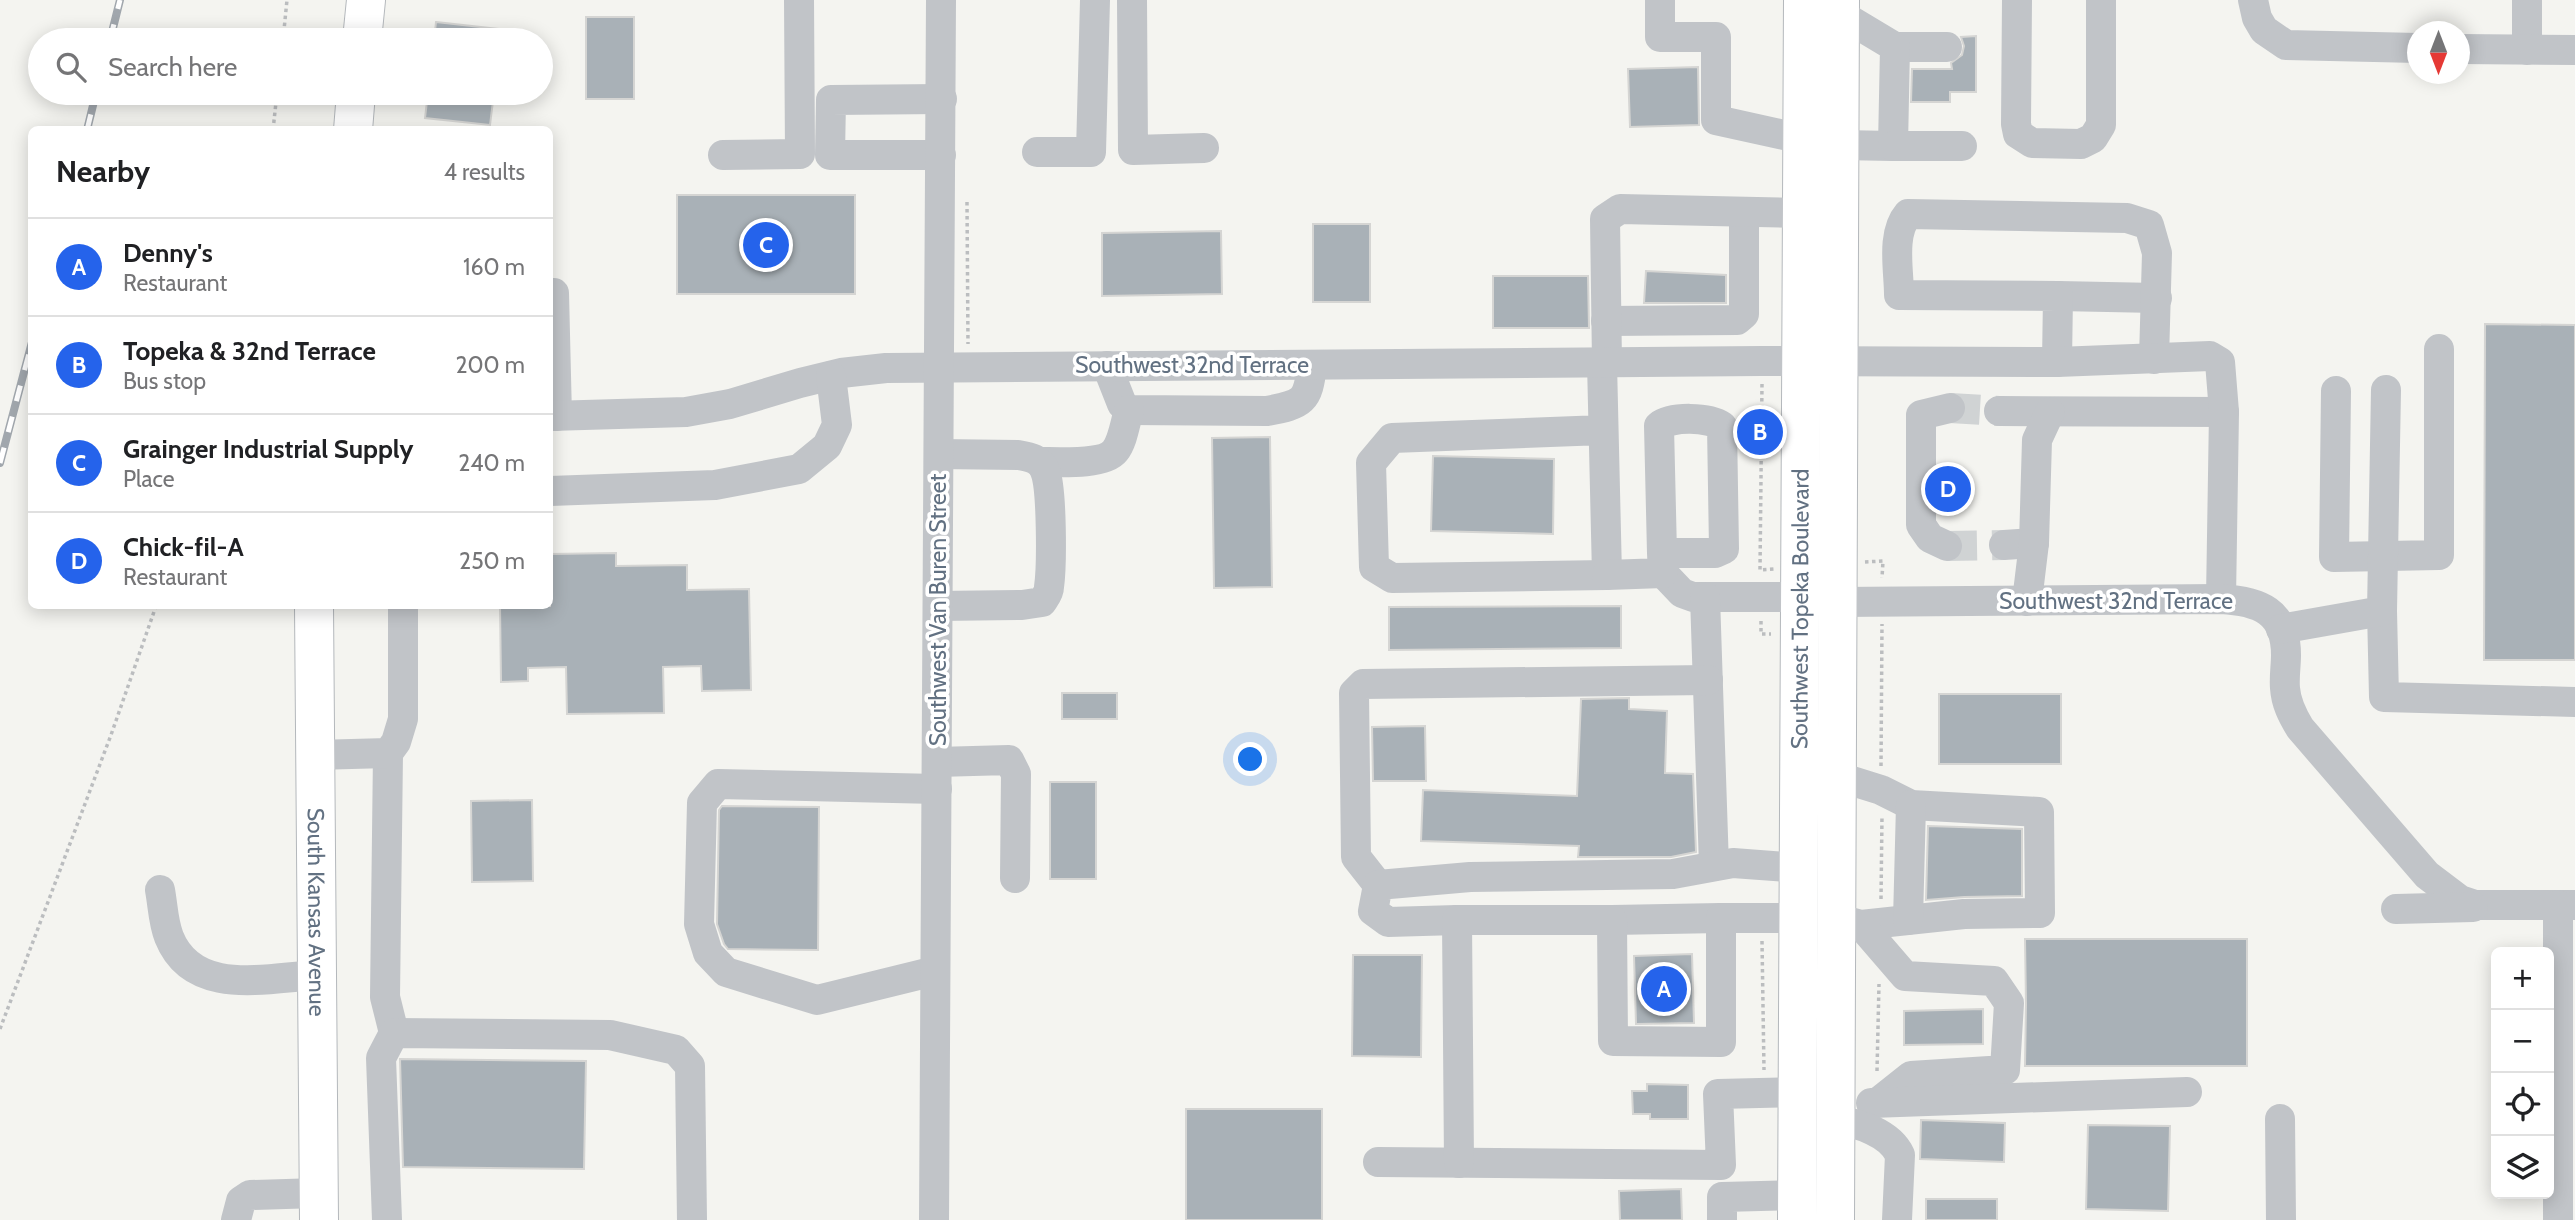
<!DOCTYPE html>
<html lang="en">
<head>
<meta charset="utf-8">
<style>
  body { margin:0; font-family:Cabin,sans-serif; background:#f6f6f6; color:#202124 }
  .controls { position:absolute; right:21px; bottom:21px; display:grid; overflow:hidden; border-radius:10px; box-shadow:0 4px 18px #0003 }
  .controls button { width:63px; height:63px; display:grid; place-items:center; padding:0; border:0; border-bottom:2px solid #e0e0e0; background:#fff; color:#202124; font:35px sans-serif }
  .compass { position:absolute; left:2407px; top:21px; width:63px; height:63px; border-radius:50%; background:#fff; box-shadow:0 4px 18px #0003; rotate:180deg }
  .you { position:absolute; left:1251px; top:760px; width:24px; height:24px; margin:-18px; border:5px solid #fff; border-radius:50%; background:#1a73e8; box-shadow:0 0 0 10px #1a73e833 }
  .badge { display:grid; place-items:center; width:46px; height:46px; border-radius:50%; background:#2563eb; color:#fff; font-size:23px; font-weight:700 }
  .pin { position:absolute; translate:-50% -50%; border:4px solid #fff; box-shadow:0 2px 7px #0006 }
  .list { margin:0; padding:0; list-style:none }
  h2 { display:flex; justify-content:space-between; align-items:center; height:91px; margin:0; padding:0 28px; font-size:30px }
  h2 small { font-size:23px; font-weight:400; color:#757577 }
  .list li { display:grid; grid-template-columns:46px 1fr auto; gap:21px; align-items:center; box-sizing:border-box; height:98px; padding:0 28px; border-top:2px solid #e0e0e0 }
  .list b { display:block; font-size:26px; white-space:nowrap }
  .list p { margin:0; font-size:23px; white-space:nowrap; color:#757577 }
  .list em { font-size:23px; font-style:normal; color:#757577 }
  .icon { flex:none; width:38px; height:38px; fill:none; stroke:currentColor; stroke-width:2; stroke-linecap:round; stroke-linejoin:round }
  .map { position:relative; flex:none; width:2575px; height:1220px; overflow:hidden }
  .search { position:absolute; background:#fff; box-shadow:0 4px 18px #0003; left:28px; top:28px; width:525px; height:77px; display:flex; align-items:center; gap:18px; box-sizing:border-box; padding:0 24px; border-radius:38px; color:#757577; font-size:26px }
  .panel { position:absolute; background:#fff; box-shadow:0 4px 18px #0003; left:28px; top:126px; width:525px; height:483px; border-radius:10px }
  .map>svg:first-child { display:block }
  .building { fill:#a9b1b7; stroke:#d5d5d3; stroke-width:2 }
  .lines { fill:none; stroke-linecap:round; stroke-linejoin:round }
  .minor-tunnel { stroke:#d0d3d4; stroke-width:30; stroke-dasharray:30 15; stroke-linecap:butt }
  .major-casing { stroke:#b4b8bc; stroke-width:40 }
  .path { stroke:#bbbdbf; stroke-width:3.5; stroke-dasharray:3.5 3.5; stroke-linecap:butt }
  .minor { stroke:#c1c4c8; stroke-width:30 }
  .major { stroke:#fff; stroke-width:38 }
  .rail-casing { stroke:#a1a7ad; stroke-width:8 }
  .rail { stroke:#fff; stroke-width:5; stroke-dasharray:16; stroke-linecap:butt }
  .labels { text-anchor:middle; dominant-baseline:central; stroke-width:7; stroke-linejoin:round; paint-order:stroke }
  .street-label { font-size:23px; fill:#627182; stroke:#fff }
</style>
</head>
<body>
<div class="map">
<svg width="2575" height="1220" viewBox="0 0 2575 1220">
  <rect width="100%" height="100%" fill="#f4f4f0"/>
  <g class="building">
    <rect x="586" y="17" width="48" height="82"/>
    <path d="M436,22L498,29L497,40H434Z"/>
    <path d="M1976,36V92H1950V102H1911L1912,69H1952L1951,63L1962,55L1964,46L1961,37Z"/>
    <path d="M1698,67L1699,125L1630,127L1628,69Z"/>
    <path d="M428,93H494L490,125L425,118Z"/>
    <rect x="677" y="195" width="178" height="99"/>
    <rect x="1313" y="224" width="57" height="78"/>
    <path d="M1221,231L1222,294L1102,296V233Z"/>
    <path d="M1646,271L1726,275V303H1644Z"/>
    <path d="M1493,276H1588L1589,328H1493Z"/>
    <path d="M2485,324L2575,325V660H2484Z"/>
    <path d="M1270,437L1272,587L1214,588L1212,438Z"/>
    <path d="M1433,456L1554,459L1553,534L1431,531Z"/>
    <path d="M616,553V566L687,565V590L749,589L751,690L702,691L701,666L663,667L664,713L567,714L566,667L528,668V681L501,682L500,606H550V554Z"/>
    <path d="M1621,606V648L1389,650V607Z"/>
    <rect x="1062" y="693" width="55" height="26"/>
    <rect x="1939" y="694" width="122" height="70"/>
    <path d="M1629,698V709L1667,711L1665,773L1693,774L1696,852L1671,857H1578L1579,846L1421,841L1423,790L1577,796L1581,699Z"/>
    <path d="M1425,726L1426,781H1373L1372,727Z"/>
    <rect x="1050" y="782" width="46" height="97"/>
    <path d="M532,800L533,881L472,882L471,801Z"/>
    <path d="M722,806L819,807L818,950L728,949L724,944L717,924L719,810Z"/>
    <path d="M1928,826L2022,829V896L1964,897L1926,900Z"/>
    <path d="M2025,939H2247V1066H2025L2026,1004Z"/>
    <path d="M1692,954L1694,1023L1636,1024L1634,956Z"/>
    <path d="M1353,955H1422L1421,1057L1352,1056Z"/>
    <path d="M1983,1009V1044L1904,1045V1011Z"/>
    <path d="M400,1059L586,1061L584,1169L403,1167Z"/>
    <path d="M1647,1084L1688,1085V1119H1650V1114H1633L1632,1091H1647Z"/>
    <rect x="1186" y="1109" width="136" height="111"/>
    <path d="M1921,1120L2005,1123L2004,1162L1920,1159Z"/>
    <path d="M2088,1125L2170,1126L2168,1211L2086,1209Z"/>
    <path d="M1681,1189L1682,1220H1620L1619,1191Z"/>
    <rect x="1926" y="1199" width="71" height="21"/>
  </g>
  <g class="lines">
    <g class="minor-tunnel">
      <path d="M1950,408L1999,411"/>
      <path d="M1947,546L2004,545"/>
    </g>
    <g class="major-casing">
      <g id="major">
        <path d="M362,40L366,0"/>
        <path d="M353,130L356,93"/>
        <path id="s1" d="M314,606L319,1220"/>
        <path id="s2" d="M1797,1220L1803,0"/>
        <path d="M1835,1220L1840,0"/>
      </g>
    </g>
    <g class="path">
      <path d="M283,40L287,0"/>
      <path d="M273,130L277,93"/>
      <path d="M967,202L968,344"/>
      <path d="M1762,384L1760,570L1774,569"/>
      <path d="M1865,562L1883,561L1882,578"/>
      <path d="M1761,621V634H1771"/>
      <path d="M1881,766L1882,624"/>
      <path d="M1881,899L1882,816"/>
      <path d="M1762,941L1764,1070"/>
      <path d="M0,1029L111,735L156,606"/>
      <path d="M1877,1071L1879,984"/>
    </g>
    <g class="minor">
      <path d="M1132,0L1133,150L1204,148"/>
      <path d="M1660,0V37H1716V120L1802,139"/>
      <path d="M2017,0L2016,124L2018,134L2032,143L2081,144L2093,138L2101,125V0"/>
      <path d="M2253,0L2257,18L2264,30L2286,45L2418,48"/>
      <path d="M2527,0V50"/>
      <path d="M1895,47H1947"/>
      <path d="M2460,49L2575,50"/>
      <path d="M1840,145L1893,146L1895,47L1840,14"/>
      <path d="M1893,146H1962"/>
      <path d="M1037,152H1091L1095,0"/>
      <path d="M723,155L800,154L799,0"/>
      <path d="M941,155H830L831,100L942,99"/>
      <path d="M554,293L557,416"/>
      <path d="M2058,296L2157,298"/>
      <path d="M1606,321L1737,320L1744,314V212"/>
      <path d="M2057,362L2058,296L1899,295C1899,270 1891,234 1908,214L2127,218L2149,225L2157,253L2154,359"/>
      <path d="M1602,363L1607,575L1392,578L1374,567L1371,463L1392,438L1603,430"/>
      <path d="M1607,363L1605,219L1620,209L1802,213"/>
      <path d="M1107,366L1122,404L1129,410L1267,411C1303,404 1308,402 1312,365"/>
      <path d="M2336,391L2334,557L2439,555V349"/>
      <path d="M1999,411L2224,412"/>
      <path d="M550,416L686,412L730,404L800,383L841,373L886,368L1761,361L2057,362L2210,356L2220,362L2224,412L2221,599"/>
      <path d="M1040,462C1058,462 1104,465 1115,451C1123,441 1125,423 1129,410"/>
      <path d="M550,491L715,485L799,469L827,446L837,425L831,376"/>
      <path d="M2004,545L2034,543"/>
      <path d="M1947,546L1930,538L1921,525V415L1950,408"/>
      <path d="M1663,573L1682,593L1693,597H1802L1838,602L2221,599C2259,601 2286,611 2286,655C2286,666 2284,677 2285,688C2286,703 2292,715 2300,728L2427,875L2460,900L2475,905H2575"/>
      <path d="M1607,575L1663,573L1662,553H1715L1724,549L1722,426C1709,417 1671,416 1659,426L1662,553"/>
      <path d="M1705,597L1714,866"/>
      <path d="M2027,601L2034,543L2037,440L2050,412"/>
      <path d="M938,606L1022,605L1042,602C1045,597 1049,593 1049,587C1052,566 1052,488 1045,471C1041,459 1030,457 1018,455L939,454"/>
      <path d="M2382,611L2384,697L2575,702"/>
      <path d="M2281,629L2382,611L2386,390"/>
      <path d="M388,753L385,997L394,1033"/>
      <path d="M315,755L388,753L396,742L403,719V606"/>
      <path d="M937,762L1009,760L1016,774L1015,878"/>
      <path d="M1378,885L1356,857L1354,693L1363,684L1708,680"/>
      <path d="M160,890C163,906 163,922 169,937C193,997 265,978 317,975"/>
      <path d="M2558,905V1220"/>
      <path d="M2396,909L2473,907"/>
      <path d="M1835,918L1861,925L1964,914L2040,913L2039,812L1911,805L1881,790L1836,776"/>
      <path d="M1457,920L1388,922L1373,911L1378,885L1470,877L1673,874L1733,863L1800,868"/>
      <path d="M1612,920L1721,918"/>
      <path d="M1908,920L1911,805"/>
      <path d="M1861,925L1905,976L1994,981L2009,1003L2005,1070L1911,1076L1877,1103"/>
      <path d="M935,971L817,1000L726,972L708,953L699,924L702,803L718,784L937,789"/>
      <path d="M1871,1103L2187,1092"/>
      <path d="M2280,1119L2281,1220"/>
      <path d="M1836,1120C1858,1123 1890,1133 1900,1155L1897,1220"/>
      <path d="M1378,1162L1721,1165L1718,1094L1797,1092"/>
      <path d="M1459,1163L1457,920H1612L1613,1041L1721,1042V918H1800"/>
      <path d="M236,1220L241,1201L250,1195L318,1193"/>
      <path d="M387,1220L381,1058L394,1033L610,1035L676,1050L690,1066L692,1220"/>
      <path d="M934,1220L941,0"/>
      <path d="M1722,1220V1197L1797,1195"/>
    </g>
    <use href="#major" class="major"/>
    <g class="rail-casing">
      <g id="rail">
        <path d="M110,40L120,0"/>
        <path d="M87,130L96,93"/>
        <path d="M0,463L32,342"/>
      </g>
    </g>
    <use href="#rail" class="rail"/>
  </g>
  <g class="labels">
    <g class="street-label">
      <text x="1192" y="365">Southwest 32nd Terrace</text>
      <text x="2116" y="601">Southwest 32nd Terrace</text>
      <text transform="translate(938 610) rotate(-90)">Southwest Van Buren Street</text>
      <text stroke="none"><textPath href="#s2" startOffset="611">Southwest Topeka Boulevard</textPath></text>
      <text stroke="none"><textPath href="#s1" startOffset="306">South Kansas Avenue</textPath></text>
    </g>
  </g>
</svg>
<div class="controls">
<button>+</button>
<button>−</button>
<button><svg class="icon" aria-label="locate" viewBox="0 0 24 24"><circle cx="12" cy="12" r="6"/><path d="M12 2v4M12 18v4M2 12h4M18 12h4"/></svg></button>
<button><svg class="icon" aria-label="layers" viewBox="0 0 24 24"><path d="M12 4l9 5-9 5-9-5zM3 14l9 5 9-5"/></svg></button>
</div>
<svg class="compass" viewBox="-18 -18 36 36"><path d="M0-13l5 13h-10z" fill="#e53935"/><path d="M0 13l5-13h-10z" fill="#757577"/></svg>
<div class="you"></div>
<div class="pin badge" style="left:1664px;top:989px">A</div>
<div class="pin badge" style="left:1760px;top:432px">B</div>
<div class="pin badge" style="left:766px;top:245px">C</div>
<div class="pin badge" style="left:1948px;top:489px">D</div>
<div class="search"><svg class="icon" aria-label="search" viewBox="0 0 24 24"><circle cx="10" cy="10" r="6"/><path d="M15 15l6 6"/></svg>Search here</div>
<section class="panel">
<h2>Nearby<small>4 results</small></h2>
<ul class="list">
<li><span class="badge">A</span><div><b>Denny's</b><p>Restaurant</p></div><em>160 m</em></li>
<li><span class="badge">B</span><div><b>Topeka &amp; 32nd Terrace</b><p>Bus stop</p></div><em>200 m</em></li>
<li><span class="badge">C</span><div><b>Grainger Industrial Supply</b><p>Place</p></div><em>240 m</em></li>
<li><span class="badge">D</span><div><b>Chick-fil-A</b><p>Restaurant</p></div><em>250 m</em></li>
</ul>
</section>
</div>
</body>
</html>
